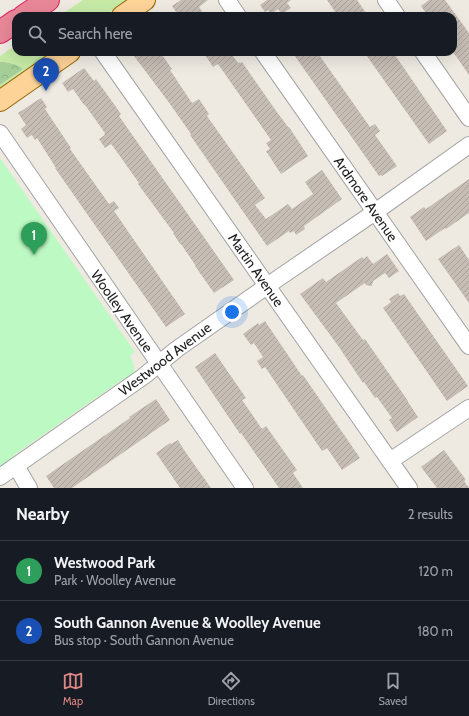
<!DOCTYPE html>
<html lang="en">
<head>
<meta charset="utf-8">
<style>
  body { margin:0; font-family:Cabin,sans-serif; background:#242831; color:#f1f3f6 }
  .you { position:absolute; left:232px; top:312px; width:14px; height:14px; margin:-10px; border:3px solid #fff; border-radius:50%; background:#1a73e8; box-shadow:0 0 0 6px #1a73e833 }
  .badge { display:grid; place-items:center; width:26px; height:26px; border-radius:50%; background:#df8787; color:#fff; font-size:13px; font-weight:700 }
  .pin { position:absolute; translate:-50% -33px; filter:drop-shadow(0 1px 2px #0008) }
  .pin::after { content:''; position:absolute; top:21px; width:14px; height:12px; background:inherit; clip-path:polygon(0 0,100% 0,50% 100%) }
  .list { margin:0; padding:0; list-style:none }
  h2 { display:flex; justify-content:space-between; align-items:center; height:52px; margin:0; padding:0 16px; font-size:17px }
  h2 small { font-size:13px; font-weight:400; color:#9ea1a6 }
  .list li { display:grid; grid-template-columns:26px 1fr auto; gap:12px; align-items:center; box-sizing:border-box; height:60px; padding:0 16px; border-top:1px solid #363941 }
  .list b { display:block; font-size:15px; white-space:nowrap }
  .list p { margin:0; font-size:13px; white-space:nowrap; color:#9ea1a6 }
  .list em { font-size:13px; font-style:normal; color:#9ea1a6 }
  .icon { flex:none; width:22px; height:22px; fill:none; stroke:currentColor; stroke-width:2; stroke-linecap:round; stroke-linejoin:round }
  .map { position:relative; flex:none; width:469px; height:488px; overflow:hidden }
  .search { position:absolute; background:#171b24; box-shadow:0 4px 16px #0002; left:12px; right:12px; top:12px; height:44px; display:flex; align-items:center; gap:10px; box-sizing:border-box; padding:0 14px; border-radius:12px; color:#9ea1a6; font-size:15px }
  .sheet { height:172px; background:#171b24 }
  nav { display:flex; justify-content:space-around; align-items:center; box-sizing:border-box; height:56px; border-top:1px solid #363941; background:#171b24; font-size:11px; color:#9ea1a6 }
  nav a { display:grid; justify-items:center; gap:2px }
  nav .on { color:#df8787 }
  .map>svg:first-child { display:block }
  .grass { fill:#c6eaa6 }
  .forest { fill:url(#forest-crowns) }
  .park { fill:#bdfac3 }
  .building { fill:url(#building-hatch) }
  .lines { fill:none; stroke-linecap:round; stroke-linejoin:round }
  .minor-casing { stroke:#a4a4a4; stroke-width:18 }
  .major-casing { stroke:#956700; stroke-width:22 }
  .highway-casing { stroke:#db205d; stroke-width:24 }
  .minor { stroke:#fff; stroke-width:16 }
  .major { stroke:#fdd398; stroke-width:20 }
  .highway { stroke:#e88797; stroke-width:22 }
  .labels { text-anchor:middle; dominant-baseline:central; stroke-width:3.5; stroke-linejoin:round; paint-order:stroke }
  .street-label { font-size:14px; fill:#1d1d1d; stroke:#fff }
</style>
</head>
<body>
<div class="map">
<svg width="469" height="488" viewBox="0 0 469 488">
  <defs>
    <pattern id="forest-crowns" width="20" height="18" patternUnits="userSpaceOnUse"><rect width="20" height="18" fill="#a5ce96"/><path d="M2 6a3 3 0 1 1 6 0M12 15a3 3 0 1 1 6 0" fill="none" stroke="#8eb081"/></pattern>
    <pattern id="building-hatch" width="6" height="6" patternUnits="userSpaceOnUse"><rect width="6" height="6" fill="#c6bdb5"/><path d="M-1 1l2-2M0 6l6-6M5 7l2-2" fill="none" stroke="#aaa29b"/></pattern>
  </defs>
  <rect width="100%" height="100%" fill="#eeeae2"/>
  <g class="grass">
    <path d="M83,0H127L104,16H59Z"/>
    <path d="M16,45V52H53L0,89V85L23,69C16,64 9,62 0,62V56Z"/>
  </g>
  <path class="forest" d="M0,62C9,62 16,64 23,69L0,85Z"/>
  <path class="park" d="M0,158L135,352L130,356C134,363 135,368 134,376L127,382L124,379H123L14,455L6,465L0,470Z"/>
  <g class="building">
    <path d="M181,0H208L199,7L205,16H179L172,6Z"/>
    <path d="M267,0H291L287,3L291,8L282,14L278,9L271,14L268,10L265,12L260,5Z"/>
    <path d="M327,0H357L368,16H338Z"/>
    <path d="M429,0H445L469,33V75L453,52V16H428L421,6Z"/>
    <path d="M131,52H160L172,69L170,70L192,103L199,99L209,114L207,116L265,198L255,205L266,219L288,204L292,209L313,194L305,182L322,170L342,199L304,226L305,229L296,235L294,231L290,233L289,231L267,246L190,135L191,134L170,104Z"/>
    <path d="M203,52H230L238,63L240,62V63L242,62L274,108L288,127H289L308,156L281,174L266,151L270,149L266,143L271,140L218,64L213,67Z"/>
    <path d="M292,52H317L370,127L375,124L380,131L375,135L397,166L382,176L381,175L379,176Z"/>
    <path d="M364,52H393L447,131L429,144Z"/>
    <path d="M84,68L94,81L96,79L121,114L119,116L234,280L214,293L195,266H196L181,244H180L173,233H174L146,195L138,184L139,183L112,145L111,144L105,148L99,139L105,135L104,134L105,133L85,105H84L73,89L68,92L62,83Z"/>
    <path d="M41,98L47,107L45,109L71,148L70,149L109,204L114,201L119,208L114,211L185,314L166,327L55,168H56L37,138L35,140L32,135L27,138L21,129L26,125L18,113Z"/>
    <path d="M469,179V213L446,229L445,228L426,241L410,217L424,207L426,209Z"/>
    <path d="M459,245L469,260V303L438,259Z"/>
    <path d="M387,254L399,271L389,278L385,273L373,281L372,286L366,285L365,283L336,303L363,340L365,339L408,401V402L418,417L397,432L389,420L392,418L377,397L375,398L364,382L363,383L339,347L300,294L323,278L326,282L362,257L364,259L367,256L373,264Z"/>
    <path d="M398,293L400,296L404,294L468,386L447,401L383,308L391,302L389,299Z"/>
    <path d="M265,321L302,376L303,375L360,458L342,470L327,448L322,451L265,367L262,369L257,361L263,357L254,343L251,345L243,334L258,323L259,325Z"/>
    <path d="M215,353L246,398L242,400L262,429L266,426L297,470L293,473L303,488H279L241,433L240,434L195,367Z"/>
    <path d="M156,399L170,420L72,488H54L46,476L130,418L129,417Z"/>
    <path d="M178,440L184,450L211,488H180L156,453L170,443L171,444Z"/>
    <path d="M444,450L466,480L464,481L469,488H437L421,467Z"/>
  </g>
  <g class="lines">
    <g class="minor-casing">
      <g id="minor">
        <path d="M227,0L238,16"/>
        <path d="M386,0L397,16"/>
        <path d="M103,52L409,488"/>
        <path d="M263,52L469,346"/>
        <path d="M423,52L469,118"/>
        <path d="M0,133L245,488"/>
        <path d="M390,461L469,408"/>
        <path d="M16,466L29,488"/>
        <path d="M0,477L144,376L177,349L267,286L375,212L469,145"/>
      </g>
    </g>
    <g class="major-casing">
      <g id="major">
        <path d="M122,16L145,0"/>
        <path d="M0,101L70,52"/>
      </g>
    </g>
    <g class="highway-casing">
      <g id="highway">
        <path d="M24,16L48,0"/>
        <path d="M0,32L16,21"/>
      </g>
    </g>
    <use href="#minor" class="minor"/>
    <use href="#major" class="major"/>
    <use href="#highway" class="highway"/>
  </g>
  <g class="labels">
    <g class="street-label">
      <text transform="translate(366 199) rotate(55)">Ardmore Avenue</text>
      <text transform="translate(256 270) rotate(55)">Martin Avenue</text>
      <text transform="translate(122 311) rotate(55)">Woolley Avenue</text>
      <text transform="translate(165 359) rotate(-37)">Westwood Avenue</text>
    </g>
  </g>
</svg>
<div class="you"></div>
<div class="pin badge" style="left:34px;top:255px;background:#2e9e5b">1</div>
<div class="pin badge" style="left:46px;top:91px;background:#1a4fb4">2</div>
<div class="search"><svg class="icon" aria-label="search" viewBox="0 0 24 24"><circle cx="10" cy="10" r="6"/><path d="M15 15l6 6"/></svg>Search here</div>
</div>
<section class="sheet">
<h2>Nearby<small>2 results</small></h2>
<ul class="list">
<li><span class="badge" style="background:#2e9e5b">1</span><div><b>Westwood Park</b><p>Park · Woolley Avenue</p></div><em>120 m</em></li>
<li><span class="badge" style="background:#1a4fb4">2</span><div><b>South Gannon Avenue &amp; Woolley Avenue</b><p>Bus stop · South Gannon Avenue</p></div><em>180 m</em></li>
</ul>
</section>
<nav>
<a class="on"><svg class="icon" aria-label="map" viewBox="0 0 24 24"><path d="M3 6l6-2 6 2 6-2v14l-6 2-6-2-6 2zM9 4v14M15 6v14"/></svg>Map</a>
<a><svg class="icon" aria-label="directions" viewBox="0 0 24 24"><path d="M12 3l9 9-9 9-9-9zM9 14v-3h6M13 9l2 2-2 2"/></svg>Directions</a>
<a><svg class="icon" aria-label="saved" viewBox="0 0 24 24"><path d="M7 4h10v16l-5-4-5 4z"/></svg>Saved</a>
</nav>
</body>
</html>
